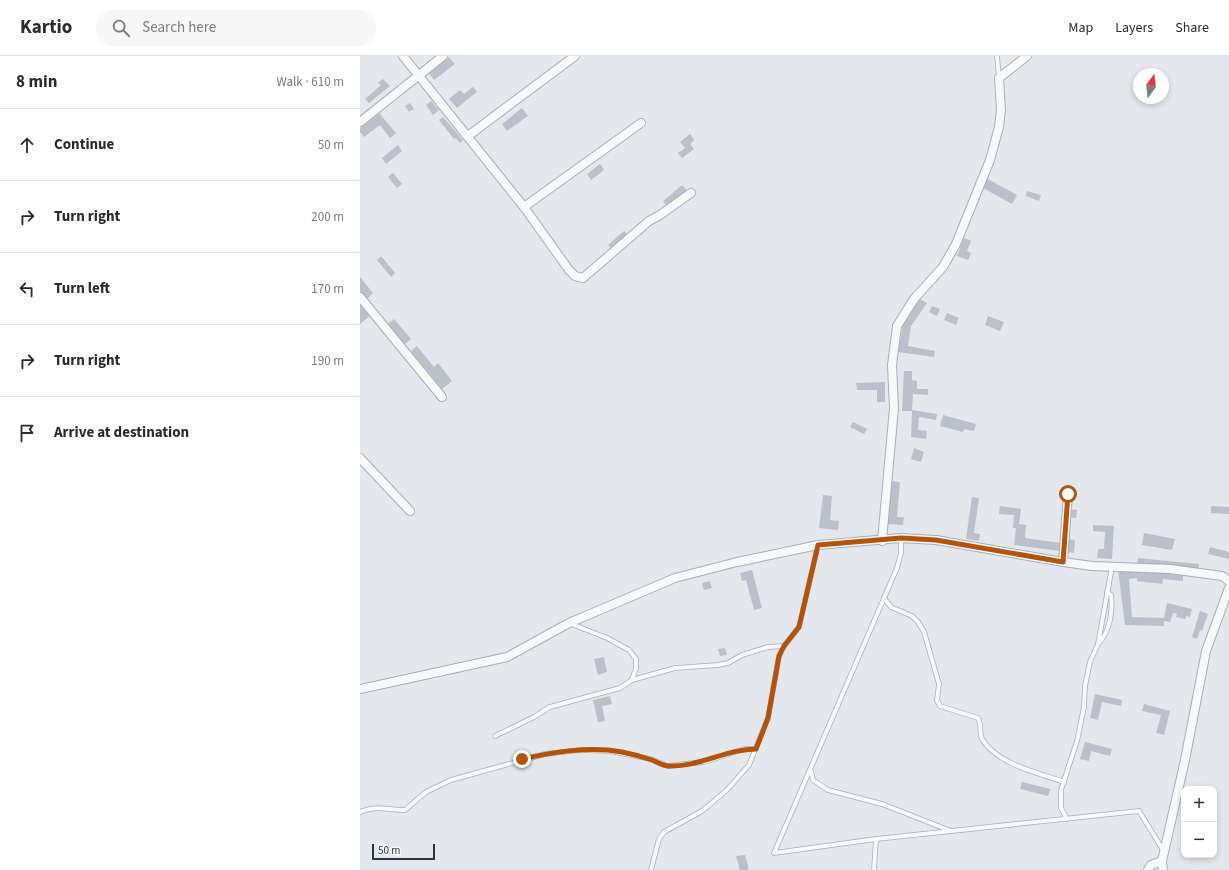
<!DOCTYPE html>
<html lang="en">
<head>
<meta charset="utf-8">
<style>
  body { margin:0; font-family:"Source Sans 3",sans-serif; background:#f7f7f7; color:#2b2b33 }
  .controls { position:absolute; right:12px; bottom:12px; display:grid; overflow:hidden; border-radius:8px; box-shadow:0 2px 6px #0003 }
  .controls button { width:36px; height:36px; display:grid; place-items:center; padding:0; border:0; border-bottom:1px solid #e1e1e2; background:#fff; color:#2b2b33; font:20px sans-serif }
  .compass { position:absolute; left:773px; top:12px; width:36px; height:36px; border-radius:50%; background:#fff; box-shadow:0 2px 6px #0003; rotate:15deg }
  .scale { position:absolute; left:12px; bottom:10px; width:63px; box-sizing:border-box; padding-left:4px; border:2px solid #2b3445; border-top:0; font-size:11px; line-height:14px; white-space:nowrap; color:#2b3445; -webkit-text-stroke:3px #f4f6f9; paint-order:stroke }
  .stop { position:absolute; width:12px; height:12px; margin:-9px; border:3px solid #b45309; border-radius:50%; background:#fff }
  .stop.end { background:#b45309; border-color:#fff; box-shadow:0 1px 4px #0008 }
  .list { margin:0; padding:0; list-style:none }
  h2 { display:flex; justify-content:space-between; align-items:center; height:52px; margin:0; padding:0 16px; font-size:17px }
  h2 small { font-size:13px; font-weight:400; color:#7c7c81 }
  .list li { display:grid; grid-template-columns:26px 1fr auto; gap:12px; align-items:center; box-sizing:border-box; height:72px; padding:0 16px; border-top:1px solid #e1e1e2 }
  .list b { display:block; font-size:15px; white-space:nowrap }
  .list em { font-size:13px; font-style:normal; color:#7c7c81 }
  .icon { flex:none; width:22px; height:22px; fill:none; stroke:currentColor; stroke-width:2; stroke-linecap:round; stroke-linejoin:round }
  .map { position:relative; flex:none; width:869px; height:814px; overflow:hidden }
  header { display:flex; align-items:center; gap:24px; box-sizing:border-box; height:56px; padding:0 20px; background:#fff; border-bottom:1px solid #e1e1e2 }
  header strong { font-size:19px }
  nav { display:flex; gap:22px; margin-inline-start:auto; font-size:14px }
  .search { width:280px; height:36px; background:#f7f7f7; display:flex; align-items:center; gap:10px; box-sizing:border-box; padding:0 14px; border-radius:22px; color:#7c7c81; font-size:15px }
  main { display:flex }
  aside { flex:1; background:#fff }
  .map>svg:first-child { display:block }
  .building { fill:#bbc0ca }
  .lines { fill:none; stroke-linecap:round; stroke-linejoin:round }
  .lane-casing { stroke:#a9aeb7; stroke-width:5.5 }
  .street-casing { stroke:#a9aeb7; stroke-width:10 }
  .lane { stroke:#f7f8fa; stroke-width:4 }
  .street { stroke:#f7f8fa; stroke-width:8 }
  .route { stroke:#b45309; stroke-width:5 }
</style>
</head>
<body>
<header>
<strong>Kartio</strong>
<div class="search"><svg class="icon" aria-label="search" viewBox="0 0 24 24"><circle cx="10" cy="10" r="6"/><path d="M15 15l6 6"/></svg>Search here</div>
<nav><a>Map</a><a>Layers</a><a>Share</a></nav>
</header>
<main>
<aside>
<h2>8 min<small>Walk · 610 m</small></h2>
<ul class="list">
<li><svg class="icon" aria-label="ahead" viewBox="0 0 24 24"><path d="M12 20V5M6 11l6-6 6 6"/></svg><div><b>Continue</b></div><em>50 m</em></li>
<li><svg class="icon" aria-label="right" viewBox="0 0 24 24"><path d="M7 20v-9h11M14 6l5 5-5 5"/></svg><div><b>Turn right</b></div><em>200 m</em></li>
<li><svg class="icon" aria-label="left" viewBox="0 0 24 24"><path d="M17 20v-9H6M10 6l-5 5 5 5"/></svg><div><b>Turn left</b></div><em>170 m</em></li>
<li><svg class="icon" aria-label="right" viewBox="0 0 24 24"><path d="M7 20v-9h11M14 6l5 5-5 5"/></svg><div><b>Turn right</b></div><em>190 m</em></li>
<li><svg class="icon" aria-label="arrive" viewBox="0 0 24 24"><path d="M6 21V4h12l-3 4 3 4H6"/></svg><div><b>Arrive at destination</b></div></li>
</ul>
</aside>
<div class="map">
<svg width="869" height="814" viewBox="0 0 869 814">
  <rect width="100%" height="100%" fill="#e4e7ec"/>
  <g class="building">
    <path d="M89,1L95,8L74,24L69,17Z"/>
    <path d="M23,23L30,30L9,47L5,43L21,29L18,27Z"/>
    <path d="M113,31L117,36L97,52L89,43L100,34L104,38Z"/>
    <path d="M71,45L79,54L73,59L66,49Z"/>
    <path d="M50,47L54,53L49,56L45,50Z"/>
    <path d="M162,52L168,60L147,75L142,68Z"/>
    <path d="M19,57L36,77L30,82L20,69L4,81L0,76V72Z"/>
    <path d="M83,61L103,84L100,87L96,82L94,83L79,64Z"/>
    <path d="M330,78L334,84L330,88L334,93L322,102L318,97L325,92L320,86Z"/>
    <path d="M38,89L42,95L26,108L22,102Z"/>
    <path d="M240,108L244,114L231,124L227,118Z"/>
    <path d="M33,117L42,128L37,132L28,121Z"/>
    <path d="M628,123L657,139L652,148L623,132Z"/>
    <path d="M322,129L327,135L308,152L303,145Z"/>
    <path d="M667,135L681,139L679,145L666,140Z"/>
    <path d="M264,175L269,180L253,194L248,189Z"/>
    <path d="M604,182L611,185L607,195L611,197L608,204L597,200Z"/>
    <path d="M21,200L35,217L31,221L17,204Z"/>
    <path d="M0,221L13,237L7,243L0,235Z"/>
    <path d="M560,243L567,247L551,270L548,290L575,295L574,301L538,296L543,269Z"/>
    <path d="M0,247L10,260L0,268Z"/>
    <path d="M572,250L580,253L577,260L569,256Z"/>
    <path d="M587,257L599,262L596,269L584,264Z"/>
    <path d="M628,260L644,266L640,275L625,269Z"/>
    <path d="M34,263L51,283L45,288L28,268Z"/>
    <path d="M57,290L74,311L78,307L92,325L82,333L51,295Z"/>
    <path d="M544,315H552V324L557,325V333H568V339L553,338L552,354L577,358L576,364L559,361L558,374L567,375L566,383L551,381L552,355H542Z"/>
    <path d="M525,326V346H517V334H497L496,327Z"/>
    <path d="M583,359L616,368L614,375L604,373L603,376L580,370Z"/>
    <path d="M493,366L507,373L504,378L490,371Z"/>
    <path d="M554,392L564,396L561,406L551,403Z"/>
    <path d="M531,425L540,426L537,461H544L543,469L528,468Z"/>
    <path d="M463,439L472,440L470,464L479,465L478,474L459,472Z"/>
    <path d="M612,441L619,442L614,477L620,478L619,485L606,483Z"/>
    <path d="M640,450L661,453L659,468L666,469L665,482L701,487L700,495L654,489L656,472H653L654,459L639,458Z"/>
    <path d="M851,450L869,451V458L851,457Z"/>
    <path d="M709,453L717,454L716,462L708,461Z"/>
    <path d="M733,469L754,470L752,503L737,502L738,493H744L745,476L733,475Z"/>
    <path d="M784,477L815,483L812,494L782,489Z"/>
    <path d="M706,483L715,484L714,497L705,496Z"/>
    <path d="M850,491L869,496V503L848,498Z"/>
    <path d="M778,502L839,508L838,515L777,507Z"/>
    <path d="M778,513L823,518V525L803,523L802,528L777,525V522L769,523L772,561L804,562L807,547L832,553L830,561L826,560L825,563L816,561L817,558L813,557L810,566L804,565V570L765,569L758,514Z"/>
    <path d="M392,514L402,552L394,554L386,524L382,525L380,517Z"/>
    <path d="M350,525L352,532L344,534L342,527Z"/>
    <path d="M840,555L848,558L842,575L840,574L837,583L832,581Z"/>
    <path d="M365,592L367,599L360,600L358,593Z"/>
    <path d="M244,601L247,616L238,619L234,603Z"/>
    <path d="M735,638L762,644L761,650L742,646L738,664L730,662Z"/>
    <path d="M250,640L252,648L242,650L245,665L238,666L233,644Z"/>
    <path d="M784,648L810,655L804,679L796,677L801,659L782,655Z"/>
    <path d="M725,686L752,693L750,700L731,695L729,705L720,703Z"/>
    <path d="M662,726L690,733L688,740L660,733Z"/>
    <path d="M385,799L389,814H380L376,800Z"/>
  </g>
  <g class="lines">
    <g class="lane-casing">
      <g id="lane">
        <path d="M637,0L639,22"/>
        <path d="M541,482V497L537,512L414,797L516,783L779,755L803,794"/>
        <path d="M524,542L531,551L552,560L558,566L564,576L579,628L577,644L580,650L618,662C622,669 619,677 622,683C638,709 677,716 704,726"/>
        <path d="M738,588C750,576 753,555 751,539L747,536"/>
        <path d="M272,624L315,612L358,609L368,607L382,599L408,591L424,590"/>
        <path d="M135,680L174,661L190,651L260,632L272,624L276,612V603L269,594L247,582L209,567"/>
        <path d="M451,715L453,724L468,734L522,748L591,775"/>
        <path d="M0,756C18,749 27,754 45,754L66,736L91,724L185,698L220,694L250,695L291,703L307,710L344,706L384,693H396"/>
        <path d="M707,763L701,752V734L717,685L724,651L725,630L730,606L738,588L752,511"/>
        <path d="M291,814L299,783L304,776L342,755L367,734L389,709L408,662L419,600L424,590L439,571L458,489"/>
        <path d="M514,814L516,783"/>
      </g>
    </g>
    <g class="street-casing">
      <g id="street">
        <path d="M43,0L164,151L209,214L215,220L223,222L289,165L300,159L331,137"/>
        <path d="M0,66L83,0"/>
        <path d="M108,80L215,0"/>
        <path d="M164,151L281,67"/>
        <path d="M0,241L82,341"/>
        <path d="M0,402L50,455"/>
        <path d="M522,485L534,352L532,309L537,270L554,243L583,211L596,188L630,104L639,71L641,54L639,22L667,0"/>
        <path d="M703,506L708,438"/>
        <path d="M0,633L147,601L209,567L315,522L377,506L458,489L541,482L576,484L703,506L732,510L810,513L862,520L869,525"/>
        <path d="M788,814L791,809L802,805"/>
        <path d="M803,814L802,805L825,704L846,595L869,532"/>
      </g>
    </g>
    <use href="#lane" class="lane"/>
    <use href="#street" class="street"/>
  </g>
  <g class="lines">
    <path class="route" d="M162,703C194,696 229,690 262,696C272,698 283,701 292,704C297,706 303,710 309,710C340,711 366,693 396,693L408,662L419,600L424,590L439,571L458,489L541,482L576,484L703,506L708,438"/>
  </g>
</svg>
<div class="controls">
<button>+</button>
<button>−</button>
</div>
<svg class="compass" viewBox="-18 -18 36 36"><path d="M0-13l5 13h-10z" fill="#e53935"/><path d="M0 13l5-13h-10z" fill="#7c7c81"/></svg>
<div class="scale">50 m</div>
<div class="stop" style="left:708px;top:438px"></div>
<div class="stop end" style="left:162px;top:703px"></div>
</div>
</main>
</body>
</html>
